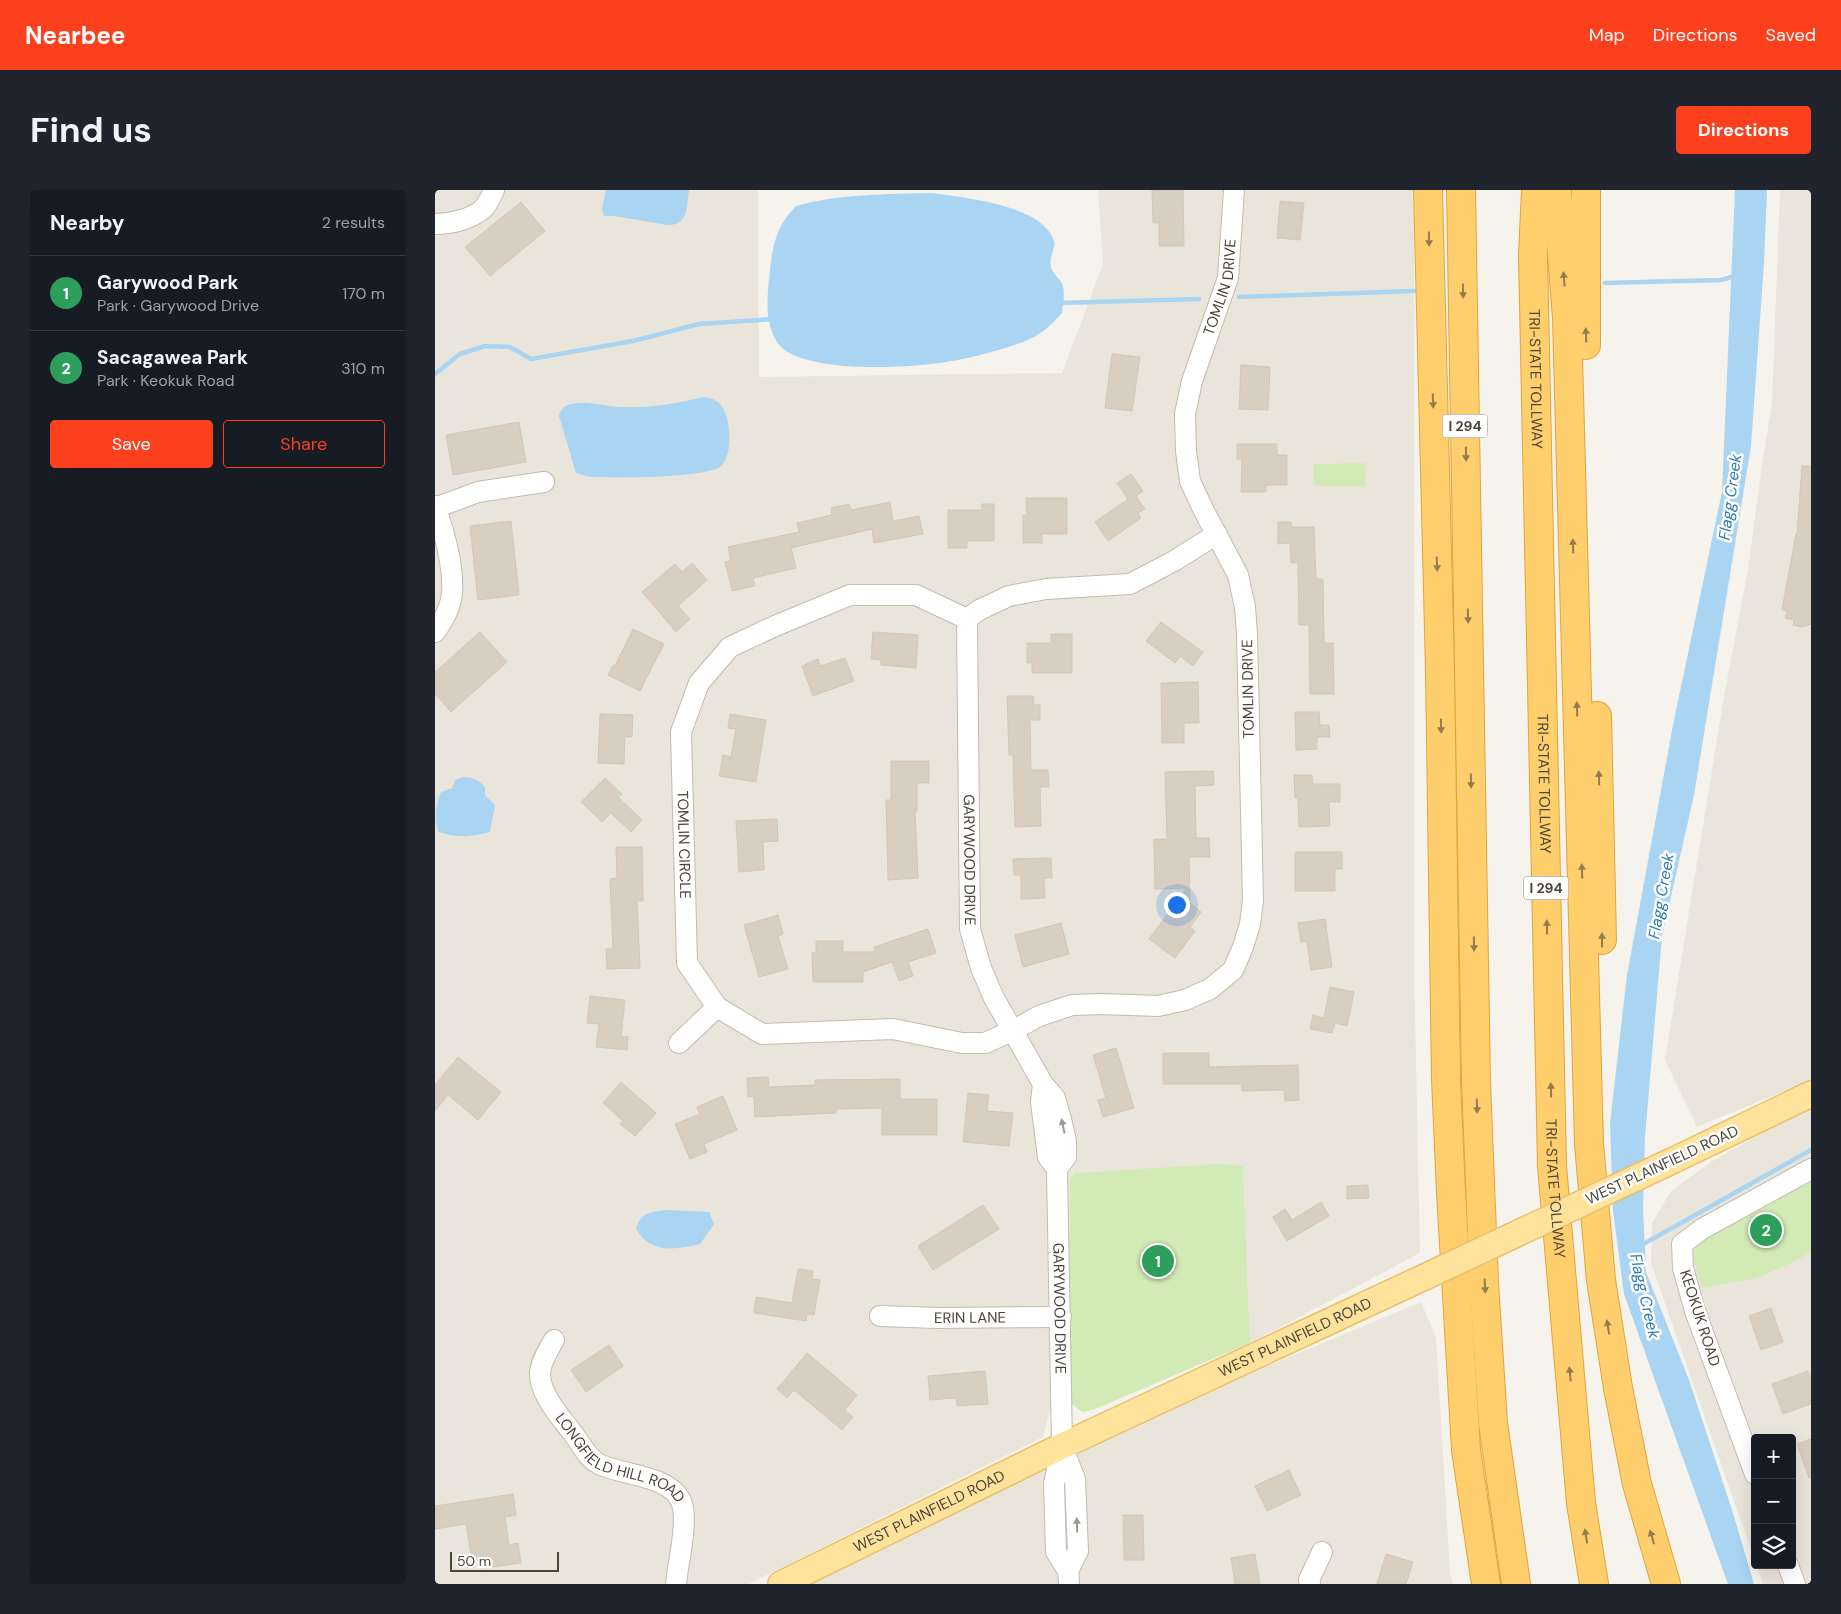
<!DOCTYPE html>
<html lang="en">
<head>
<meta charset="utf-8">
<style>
  body { margin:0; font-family:"DM Sans",sans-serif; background:#20242c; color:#f1f3f6 }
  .controls { position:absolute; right:15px; bottom:15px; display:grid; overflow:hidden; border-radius:5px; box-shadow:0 5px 20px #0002 }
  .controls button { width:45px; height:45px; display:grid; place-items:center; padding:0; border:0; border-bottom:1px solid #363941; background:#171b24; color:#f1f3f6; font:25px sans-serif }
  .scale { position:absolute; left:15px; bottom:12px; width:109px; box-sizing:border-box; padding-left:5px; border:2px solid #4b4439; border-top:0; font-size:14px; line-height:18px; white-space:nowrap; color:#4b4439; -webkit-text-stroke:4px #fff; paint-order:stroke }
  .you { position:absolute; left:741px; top:714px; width:18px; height:18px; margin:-12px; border:4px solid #fff; border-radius:50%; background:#1a73e8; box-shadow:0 0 0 8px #1a73e833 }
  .badge { display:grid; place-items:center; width:32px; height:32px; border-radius:50%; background:#fc3f1d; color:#fff; font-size:16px; font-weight:700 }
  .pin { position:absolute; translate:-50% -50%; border:2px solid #fff; box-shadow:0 1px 5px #0006 }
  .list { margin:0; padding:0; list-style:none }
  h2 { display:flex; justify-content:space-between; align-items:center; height:65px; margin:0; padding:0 20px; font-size:21px }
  h2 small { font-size:16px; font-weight:400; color:#9ea1a6 }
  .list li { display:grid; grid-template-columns:32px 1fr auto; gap:15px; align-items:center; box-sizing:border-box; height:75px; padding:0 20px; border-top:1px solid #363941 }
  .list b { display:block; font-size:19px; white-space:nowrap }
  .list p { margin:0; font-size:16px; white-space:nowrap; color:#9ea1a6 }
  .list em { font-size:16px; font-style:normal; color:#9ea1a6 }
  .actions { display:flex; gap:10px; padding:15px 20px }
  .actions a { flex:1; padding:11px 0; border:1px solid #fc3f1d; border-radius:5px; text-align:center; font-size:18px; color:#fc3f1d }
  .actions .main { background:#fc3f1d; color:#fff }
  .icon { flex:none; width:28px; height:28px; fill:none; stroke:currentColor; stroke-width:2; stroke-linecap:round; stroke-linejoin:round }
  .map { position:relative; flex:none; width:1376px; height:1394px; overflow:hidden; border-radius:5px }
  header { display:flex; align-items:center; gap:30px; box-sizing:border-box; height:70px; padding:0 25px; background:#fc3f1d; color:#fff }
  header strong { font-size:24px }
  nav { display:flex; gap:28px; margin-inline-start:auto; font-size:18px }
  .intro { display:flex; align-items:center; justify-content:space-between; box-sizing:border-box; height:120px; padding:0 30px }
  h1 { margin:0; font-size:35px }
  .button { padding:12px 22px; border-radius:5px; background:#fc3f1d; color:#fff; font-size:18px; font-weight:700 }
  main { display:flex; gap:30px; padding:0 30px }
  aside { flex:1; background:#171b24; border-radius:5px; box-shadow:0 5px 20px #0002 }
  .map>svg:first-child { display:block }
  .residential { fill:#eae5da }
  .green { fill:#d2eab5 }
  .water { fill:#a9d4f2 }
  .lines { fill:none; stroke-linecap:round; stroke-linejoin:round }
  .stream { stroke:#a9d4f2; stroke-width:4.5 }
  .building { fill:#d8cfc1; stroke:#d3c7b4 }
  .minor-casing { stroke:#c2bbae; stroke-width:22 }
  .major-casing { stroke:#e6c16a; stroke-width:28 }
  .highway-casing { stroke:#e0a43c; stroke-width:30 }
  .minor { stroke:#fff; stroke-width:20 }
  .major { stroke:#ffe39c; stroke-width:25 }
  .highway { stroke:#ffcf6e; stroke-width:28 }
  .major-bridge-casing { stroke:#e6c16a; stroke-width:28; stroke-linecap:butt }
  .major-bridge { stroke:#ffe39c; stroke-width:25 }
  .oneway { fill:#937c4e }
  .oneway2 { fill:#9c9892 }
  .labels { text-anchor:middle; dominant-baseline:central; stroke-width:5; stroke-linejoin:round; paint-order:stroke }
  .shield { fill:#fff; stroke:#817c74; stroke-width:1 }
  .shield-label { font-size:14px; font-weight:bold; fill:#4b4439 }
  .street-label { font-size:15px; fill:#4b4439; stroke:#fff }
  .water-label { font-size:16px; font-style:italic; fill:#2e7ab2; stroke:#fff }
</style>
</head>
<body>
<header>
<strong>Nearbee</strong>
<nav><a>Map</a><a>Directions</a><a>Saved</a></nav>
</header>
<div class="intro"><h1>Find us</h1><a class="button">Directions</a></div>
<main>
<aside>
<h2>Nearby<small>2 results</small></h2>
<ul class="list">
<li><span class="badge" style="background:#2e9e5b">1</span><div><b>Garywood Park</b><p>Park · Garywood Drive</p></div><em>170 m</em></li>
<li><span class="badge" style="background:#2e9e5b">2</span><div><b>Sacagawea Park</b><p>Park · Keokuk Road</p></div><em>310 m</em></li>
</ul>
<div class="actions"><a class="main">Save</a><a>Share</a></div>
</aside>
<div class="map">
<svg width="1376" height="1394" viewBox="0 0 1376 1394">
  <rect width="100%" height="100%" fill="#f6f3ec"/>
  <g class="residential">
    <path d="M0,0H323L324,187L627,183L668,74L663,0H978L979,40V773L985,1063L815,1153L808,976L641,983L635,988L634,1202L616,1218L608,1247L314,1394H0Z"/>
    <path d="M1345,0H1376V890L1262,937L1230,870L1289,506L1313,379L1327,275L1337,213Z"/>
    <path d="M1376,915V1394H1328L1321,1375H1357V1248H1320V1371L1216,1073L1217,1033L1236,1001L1276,972Z"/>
    <path d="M986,1112L1001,1147L1015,1382L1018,1394H375L560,1302L818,1182Z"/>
  </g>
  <g class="green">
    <path d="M930,273L931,296H879V274Z"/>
    <path d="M786,974L808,976L815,1153L658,1220L647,1222L637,1214L634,1202L635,988L640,983Z"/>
    <path d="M1376,992V1062L1358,1072L1322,1088L1267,1098L1258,1068L1262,1055C1299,1032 1336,1008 1376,992Z"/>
  </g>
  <g class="water">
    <path d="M171,0H254C251,17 254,35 233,35L179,26H169L167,19Z"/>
    <path d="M1300,0H1332L1329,73L1316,256L1259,605L1227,746L1210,947L1208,1018L1211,1082L1254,1190L1297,1320L1319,1394H1293L1189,1104L1178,1021L1175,933L1192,785L1238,535L1287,302Z"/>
    <path d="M497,3C529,8 603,14 618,48C623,57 613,66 616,77C618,85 626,89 628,96C630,104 628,115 627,123C616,136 604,146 588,152C563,161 537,168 511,172C476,178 363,185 342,152C330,133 332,110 334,89C337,60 339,38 361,16C402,4 454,4 497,3Z"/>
    <path d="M268,207C275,208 280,209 285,214C296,226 299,264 286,276C273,288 180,288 160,287C153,287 147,285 141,283L124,226C126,219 129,215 137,214C154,210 170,217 187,217C214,218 241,214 268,207Z"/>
    <path d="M28,587C40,588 42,589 50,597V605L60,615L55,642C36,647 22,648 3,642C0,628 0,615 6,602L17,598L20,590Z"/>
    <path d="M230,1020L274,1022L279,1034L265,1054C241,1060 214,1064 201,1038C207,1022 214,1023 230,1020Z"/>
  </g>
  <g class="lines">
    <g class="stream">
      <path d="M1170,93L1286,90L1303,85"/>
      <path d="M804,107L979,101"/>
      <path d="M623,113L764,109"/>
      <path d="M0,184L25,164L50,156L75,157L96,169L198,151L264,134L339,129"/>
      <path d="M1205,1056L1376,960"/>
    </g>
  </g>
  <g class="building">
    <path d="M717,0H748L749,56H724V33H718Z"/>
    <path d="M845,11L869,13L865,50L842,48Z"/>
    <path d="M86,12L110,41L55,86L30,57Z"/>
    <path d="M677,164L705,167L697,221L670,218Z"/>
    <path d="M806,175L835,177L833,220L804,219Z"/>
    <path d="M84,232L91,272L18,285L11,245Z"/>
    <path d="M802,254H842V265H852V295H831V302H806L807,270L802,269Z"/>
    <path d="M1367,276H1376V434L1367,437L1358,435L1359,430L1350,428L1352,421L1347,420L1361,344H1362Z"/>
    <path d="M696,284L708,301L701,306L710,319L703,323L706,328L673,351L660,332L693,309L682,293Z"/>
    <path d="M591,308H632V344H607V353H588V325H592Z"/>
    <path d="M455,312L458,331L484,326L488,344L439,353L437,339L356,358L361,378L318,388L320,396L297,401L290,372L296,371L293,357L364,342L362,333L397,325L396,318L414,314L416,320Z"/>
    <path d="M547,314H559V351H532V358H513V320H547Z"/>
    <path d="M76,331L84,405L43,410L35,336Z"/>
    <path d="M843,332H856L857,337H879L881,389H888L889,453H898L899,504H875L874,435H864L863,373H856L855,353L843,354Z"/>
    <path d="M257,373L272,390L243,416L255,429L241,442L207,402L240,374L247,382Z"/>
    <path d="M726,432L768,462L758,476L745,466L740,473L711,451Z"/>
    <path d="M198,439L229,454L205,501L173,485L178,475L180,476Z"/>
    <path d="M45,442L72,472L16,522L0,504V482Z"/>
    <path d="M438,442L483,445L481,478L446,475V470L436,469Z"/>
    <path d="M616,444H637V483H597V473H592V453H616Z"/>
    <path d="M410,468L419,491L378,506L367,476L383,469L385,476Z"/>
    <path d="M763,492L764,533H749V553H727L726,493Z"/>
    <path d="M572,506H598L599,515H605V530H595L596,580H613L614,597H605L606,636L580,637L578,565H574Z"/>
    <path d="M860,522H884L885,535H894L895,547H882V559L861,560Z"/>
    <path d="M165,524L198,525L197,547H190L189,574L163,573Z"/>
    <path d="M295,524L331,530L321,592L284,586L288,565L296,567L301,539L293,538Z"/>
    <path d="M456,571H494V593H482V622H480L483,688L453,690L451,610H456Z"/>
    <path d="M778,581L779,595L760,596L761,648H774L775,667H754L755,713L766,722L755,737L760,741L740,768L714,749L752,698L720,699L719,649H732L730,582Z"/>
    <path d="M859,585H877L878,594H905V612H894L895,636L864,637L863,608H860Z"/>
    <path d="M170,588L187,604L183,607L207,630L196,642L176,623L167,632L146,612Z"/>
    <path d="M342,629L343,651L328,652L329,680L304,682L301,631Z"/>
    <path d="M181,657H207L208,711H202L205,778L172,779L171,759H178L175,689L182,688Z"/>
    <path d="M860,662H907V679H900V701H860Z"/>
    <path d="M616,668L617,688H609L610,708L586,709V685H579L578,669Z"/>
    <path d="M343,725L348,744L343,746L353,779L324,787L309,735Z"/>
    <path d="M890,729L897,777L876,780L872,752H866L863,733Z"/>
    <path d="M626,733L634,764L588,777L580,745Z"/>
    <path d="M493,739L501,763L473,772L478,786L464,791L457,772L428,782V792H378L377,763H381V751H408V762H440L439,757Z"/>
    <path d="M895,797L919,802L912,836L900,833L897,843L875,839L878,825L889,828Z"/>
    <path d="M155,806L190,810L186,846L193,847L192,860L161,857L164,834L152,833Z"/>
    <path d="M681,858L699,918L668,927L663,910L671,908L658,865Z"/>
    <path d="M728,863H774V877L863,875L864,910L850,911L849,900L807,901L806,894H728Z"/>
    <path d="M23,867L66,902L43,930L13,905L0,921V895Z"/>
    <path d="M333,887L334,897L380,895V890L465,889V909H502V945H447V918L401,919V923L320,927L319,906L313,907L312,888Z"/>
    <path d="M186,892L221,923L200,946L185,934L188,931L168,913Z"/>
    <path d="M533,903L554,905L552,921L578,923L574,956L528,952Z"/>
    <path d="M288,906L302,940L269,954L272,962L255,969L240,934L265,924L262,917Z"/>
    <path d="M933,995L934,1008L912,1009V996Z"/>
    <path d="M886,1012L894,1026L852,1051L838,1027L850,1019L857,1030Z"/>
    <path d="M548,1015L564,1039L498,1080L483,1056Z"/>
    <path d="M363,1079L378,1081L377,1089L385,1090L379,1125L372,1124L371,1131L319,1123L321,1107L357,1113Z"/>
    <path d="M1336,1118L1348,1152L1326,1160L1314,1126Z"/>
    <path d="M174,1155L188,1176L151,1202L136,1180Z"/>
    <path d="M372,1163L422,1205L410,1220L418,1227L407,1240L359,1200L352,1208L342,1199Z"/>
    <path d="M550,1181L553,1214L522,1216L521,1208L495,1210L493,1186Z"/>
    <path d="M1373,1181L1376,1189V1214L1348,1224L1337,1194Z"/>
    <path d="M1376,1249V1288H1374L1362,1254Z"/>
    <path d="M854,1280L866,1305L832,1321L820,1296Z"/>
    <path d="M78,1304L81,1325L70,1327L74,1355L83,1353L86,1373L51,1378L49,1369L37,1371L31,1334L0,1339V1316Z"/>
    <path d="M688,1325H708L709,1370H689Z"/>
    <path d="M820,1364L825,1394H800L796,1368Z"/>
    <path d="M951,1364L978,1372L971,1394H942Z"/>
  </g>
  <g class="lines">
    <g class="minor-casing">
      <g id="minor">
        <path d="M0,34C16,34 37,29 49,18C53,13 57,5 59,0"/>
        <path d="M0,316C9,340 19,377 17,403C16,417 8,431 0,442"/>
        <path d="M0,318L43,302L109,292"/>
        <path id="s1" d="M782,344L739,371L695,394L611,399L574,406L544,420L532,429L481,405H415L340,436L295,457L264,493L246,542L252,773L282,817L327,844L458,839L527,853H550L579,840L604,826L637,815L666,814L723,816L750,810L775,799L798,780L808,757L815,734L818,710L812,444L810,417L803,385L769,321L755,291L751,261L750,224L757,191L793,88L799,0"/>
        <path id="s2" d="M532,429L535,739L546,778L559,808L608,894L620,908L626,929L631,951V967L622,979"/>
        <path d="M244,853L282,817"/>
        <path id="s3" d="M608,894L606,912L613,967L622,979L627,1256L619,1294L621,1362L633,1381"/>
        <path id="s4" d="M445,1126L503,1128L626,1127"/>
        <path id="s5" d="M119,1150C114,1159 106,1171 105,1182C104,1205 127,1228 139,1245C147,1255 152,1268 164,1274C188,1286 238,1285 247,1314C253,1333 243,1373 241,1394"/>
        <path d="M627,1256L640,1289L643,1361L633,1381L634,1392"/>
        <path d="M1320,1284L1260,1121L1248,1078L1247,1054L1267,1039L1376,979"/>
        <path d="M1353,1375L1360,1394"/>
        <path d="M875,1394L874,1390L887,1362"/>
      </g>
    </g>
    <g class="major-casing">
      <g id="major">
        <path d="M1239,970L1376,904"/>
        <path id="s6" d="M346,1394L627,1256L996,1084"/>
      </g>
    </g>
    <g class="highway-casing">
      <g id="highway">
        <path d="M993,0L1005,481L1011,889L1016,1002L1031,1260L1051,1394"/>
        <path d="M1026,0L1041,892L1049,1093L1058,1233L1081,1394"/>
        <path id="s7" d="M1101,0L1098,65L1117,976L1146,1313L1159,1394"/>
        <path d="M1122,0L1132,128L1154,954L1166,1090L1183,1198L1202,1294L1231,1394"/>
        <path d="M1151,155V0"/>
        <path d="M1162,526L1167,750"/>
      </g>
    </g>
    <use href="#minor" class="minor"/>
    <use href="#major" class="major"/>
    <use href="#highway" class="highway"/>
    <g class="major-bridge-casing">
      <path id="major-bridge" d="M996,1084L1239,970"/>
    </g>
    <use href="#major-bridge" class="major-bridge"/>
  </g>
  <defs><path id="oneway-solid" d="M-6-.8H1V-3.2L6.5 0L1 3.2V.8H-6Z" transform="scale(1.25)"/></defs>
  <g class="oneway">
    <use href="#oneway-solid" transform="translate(994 49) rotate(89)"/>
    <use href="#oneway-solid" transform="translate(1129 89) rotate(-95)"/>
    <use href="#oneway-solid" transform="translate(1028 101) rotate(89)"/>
    <use href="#oneway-solid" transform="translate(1151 145) rotate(-92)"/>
    <use href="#oneway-solid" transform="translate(998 211) rotate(88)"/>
    <use href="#oneway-solid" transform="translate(1031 264) rotate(89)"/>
    <use href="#oneway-solid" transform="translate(1138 356) rotate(-92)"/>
    <use href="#oneway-solid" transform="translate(1002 374) rotate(88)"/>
    <use href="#oneway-solid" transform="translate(1033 426) rotate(89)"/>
    <use href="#oneway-solid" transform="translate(1142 519) rotate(-92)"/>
    <use href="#oneway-solid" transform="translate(1006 536) rotate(89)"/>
    <use href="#oneway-solid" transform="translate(1164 588) rotate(-92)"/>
    <use href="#oneway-solid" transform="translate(1036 591) rotate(89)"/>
    <use href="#oneway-solid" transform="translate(1147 681) rotate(-92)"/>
    <use href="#oneway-solid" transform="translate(1112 737) rotate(-91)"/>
    <use href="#oneway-solid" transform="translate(1167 750) rotate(-90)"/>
    <use href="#oneway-solid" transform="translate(1039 754) rotate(89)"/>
    <use href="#oneway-solid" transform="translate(1116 900) rotate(-91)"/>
    <use href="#oneway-solid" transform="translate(1042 916) rotate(88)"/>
    <use href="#oneway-solid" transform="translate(1050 1096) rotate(87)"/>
    <use href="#oneway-solid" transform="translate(1173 1137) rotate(-99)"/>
    <use href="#oneway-solid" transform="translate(1135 1184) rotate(-95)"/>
    <use href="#oneway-solid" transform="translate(1151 1346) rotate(-99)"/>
    <use href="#oneway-solid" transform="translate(1217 1347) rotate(-106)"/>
  </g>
  <g class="oneway2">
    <use href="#oneway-solid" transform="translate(628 936) rotate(-102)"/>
    <use href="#oneway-solid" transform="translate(642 1335) rotate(-92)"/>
  </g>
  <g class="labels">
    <g class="shield">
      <rect x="1007.5" y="224.5" width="45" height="23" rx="4"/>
      <rect x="1088.5" y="686.5" width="45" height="23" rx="4"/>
    </g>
    <g class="shield-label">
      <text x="1030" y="236">I 294</text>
      <text x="1111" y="698">I 294</text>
    </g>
    <g class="street-label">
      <text stroke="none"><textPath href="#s1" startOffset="2155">TOMLIN DRIVE</textPath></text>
      <text stroke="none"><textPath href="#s7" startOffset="189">TRI-STATE TOLLWAY</textPath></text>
      <text transform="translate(813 499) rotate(-91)">TOMLIN DRIVE</text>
      <text stroke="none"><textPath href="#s7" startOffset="594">TRI-STATE TOLLWAY</textPath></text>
      <text stroke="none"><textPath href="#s1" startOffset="736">TOMLIN CIRCLE</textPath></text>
      <text stroke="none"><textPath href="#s2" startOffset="241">GARYWOOD DRIVE</textPath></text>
      <text transform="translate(1227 975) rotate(-25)">WEST PLAINFIELD ROAD</text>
      <text stroke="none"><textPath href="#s7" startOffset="999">TRI-STATE TOLLWAY</textPath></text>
      <text stroke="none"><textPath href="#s3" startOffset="228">GARYWOOD DRIVE</textPath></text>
      <text stroke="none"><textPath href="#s4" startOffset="90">ERIN LANE</textPath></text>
      <text transform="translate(1265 1128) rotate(72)">KEOKUK ROAD</text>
      <text stroke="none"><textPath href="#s6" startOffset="570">WEST PLAINFIELD ROAD</textPath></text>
      <text stroke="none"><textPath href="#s5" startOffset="161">LONGFIELD HILL ROAD</textPath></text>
      <text stroke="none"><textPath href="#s6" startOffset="165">WEST PLAINFIELD ROAD</textPath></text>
    </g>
    <g class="water-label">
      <text transform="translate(1295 307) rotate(-82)">Flagg Creek</text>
      <text transform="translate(1226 706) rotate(-80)">Flagg Creek</text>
      <text transform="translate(1210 1106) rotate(77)">Flagg Creek</text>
    </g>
  </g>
</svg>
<div class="controls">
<button>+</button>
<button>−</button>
<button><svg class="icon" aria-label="layers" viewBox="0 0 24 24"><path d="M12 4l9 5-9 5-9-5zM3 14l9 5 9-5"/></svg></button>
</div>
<div class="scale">50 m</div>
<div class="you"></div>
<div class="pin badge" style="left:723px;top:1071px;background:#2e9e5b">1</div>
<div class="pin badge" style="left:1331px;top:1040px;background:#2e9e5b">2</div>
</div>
</main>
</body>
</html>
